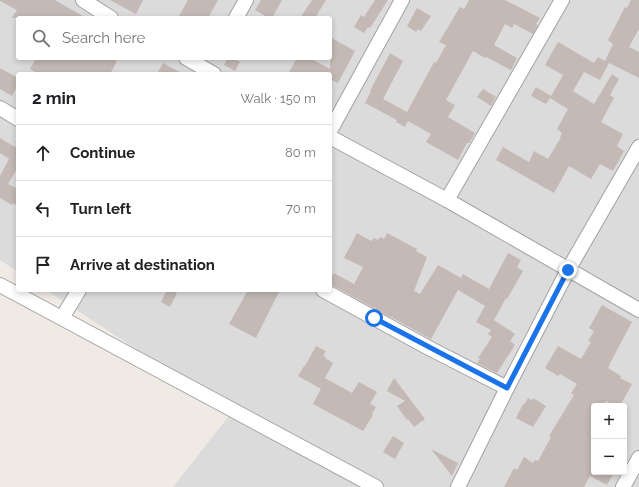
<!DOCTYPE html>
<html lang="en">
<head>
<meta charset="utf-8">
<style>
  body { margin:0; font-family:Raleway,sans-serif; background:#f6f6f6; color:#202124 }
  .controls { position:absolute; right:12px; bottom:12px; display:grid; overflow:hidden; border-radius:4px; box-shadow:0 2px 6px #0003 }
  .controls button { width:36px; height:36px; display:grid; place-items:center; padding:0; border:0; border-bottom:1px solid #e0e0e0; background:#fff; color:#202124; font:20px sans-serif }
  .stop { position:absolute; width:12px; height:12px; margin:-9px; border:3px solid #1a73e8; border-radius:50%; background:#fff }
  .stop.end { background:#1a73e8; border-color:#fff; box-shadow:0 1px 4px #0008 }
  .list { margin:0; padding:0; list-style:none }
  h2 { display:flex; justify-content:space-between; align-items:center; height:52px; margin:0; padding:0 16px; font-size:17px }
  h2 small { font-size:13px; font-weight:400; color:#757577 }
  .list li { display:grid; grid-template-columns:26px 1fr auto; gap:12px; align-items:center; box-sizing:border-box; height:56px; padding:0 16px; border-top:1px solid #e0e0e0 }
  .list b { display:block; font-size:15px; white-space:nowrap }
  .list em { font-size:13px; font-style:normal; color:#757577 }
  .icon { flex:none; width:22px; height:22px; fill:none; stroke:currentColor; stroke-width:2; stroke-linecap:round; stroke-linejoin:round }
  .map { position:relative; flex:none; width:639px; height:487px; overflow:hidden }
  .search { position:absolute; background:#fff; box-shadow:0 2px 6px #0003; left:16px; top:16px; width:316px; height:44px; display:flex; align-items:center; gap:10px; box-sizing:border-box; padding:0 14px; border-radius:4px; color:#757577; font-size:15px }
  .panel { position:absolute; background:#fff; box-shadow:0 2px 6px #0003; left:16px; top:72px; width:316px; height:220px; border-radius:4px }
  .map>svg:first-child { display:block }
  .residential { fill:#dcdbdb; fill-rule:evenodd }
  .building { fill:#c4b9b4 }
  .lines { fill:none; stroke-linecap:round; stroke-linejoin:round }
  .minor-casing { stroke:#a2a2a2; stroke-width:16 }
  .minor { stroke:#fff; stroke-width:14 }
  .route { stroke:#1a73e8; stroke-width:5 }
</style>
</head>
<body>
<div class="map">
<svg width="639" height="487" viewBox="0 0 639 487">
  <rect width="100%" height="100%" fill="#efeae4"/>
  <path class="residential" d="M0,0H639V487H173L232,412L46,290H330V74H18V272L0,260ZM18,18H330V58H18ZM594,406H624V472H594Z"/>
  <g class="building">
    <path d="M0,0H55L86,18H12L17,10L0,1Z"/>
    <path d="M110,0H143L136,14Z"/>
    <path d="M188,0H218L208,18H178Z"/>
    <path d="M261,0H282L272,18H269L255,10Z"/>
    <path d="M312,0H326L315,18H300Z"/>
    <path d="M375,0H388L370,28L368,27L364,33L354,27L361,15L364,17Z"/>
    <path d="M469,0H505L540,18L536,24L538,25L533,34L514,24L512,28L505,24L494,45L517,58L511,70L486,57L485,58L473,51L446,100L455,105L448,117L475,133L469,143H467L458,160L426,142L431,134L408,121L405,127L396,122L397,120L365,103L371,91H370L390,53L403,61L383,99L407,112L433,64L434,62L436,63L446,45L439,42L460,7L464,9Z"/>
    <path d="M631,0H639V29L629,47L639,52V78L609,63L600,80L584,72L573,91L594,104L612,74L619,79L610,95L614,98L601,122L623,134L617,146L624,151L613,171L600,164L591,179L569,166L554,193L496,160L503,147L529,162L534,151L548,159L561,137H560L562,133L557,129L568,109L550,98L546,104L531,96L536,87L551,96L563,75L545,65L558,42L594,63L598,57L605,61L613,44L608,40L625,7L627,8Z"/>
    <path d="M417,8L431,16L421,31L418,29L416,32L407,26Z"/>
    <path d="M330,37L355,51L338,83L330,79V74H288L297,58H310L330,69Z"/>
    <path d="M36,58H111L117,61L110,74H38L30,69Z"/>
    <path d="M228,58H233L240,62L235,71L224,65Z"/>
    <path d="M163,63L183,74H157Z"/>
    <path d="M0,68L18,78V84L12,96L0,89Z"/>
    <path d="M483,89L496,97L491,106L477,97Z"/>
    <path d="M0,138L15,147L18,142V167L8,184L18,189V206L13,203L12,205L0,198V199V176L9,159L0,153Z"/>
    <path d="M357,233L371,241L374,238L378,240L380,237L384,239L387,233L417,249L416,251L427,257L414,291L420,294L438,265L461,278L463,274L489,289L508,253L521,260L517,267L523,271L507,299L506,298L494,320L515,334L510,341L515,345L497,373L477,363L480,359L478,358L492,337L488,334L491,330L476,322L485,306L458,290L431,339L391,317H390L330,284V280L334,273L354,284L363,267L344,258Z"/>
    <path d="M167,290H171L177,293L170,307L161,302Z"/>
    <path d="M248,290H280L256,338L229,324Z"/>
    <path d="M602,305L632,322L609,365H610L608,368L621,376L620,378L632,384L620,406H615L606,401L603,406H594V472H614L607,485L590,476L584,487H504L514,468L517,470L524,457L533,463L535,460L538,461L551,437L549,436L574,395L571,393L577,384L560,374L558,376L545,368L558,346L581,359L591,342L588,341L594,331L589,328Z"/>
    <path d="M316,346L326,351L323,356L326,357L325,358L333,363L325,378L352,393L359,382L377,392L370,404L376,407L372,414L373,415L363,431L313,404L321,389L298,376L304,366H305Z"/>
    <path d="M394,378L425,419L414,427L408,419L407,420L397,406L405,401L387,391Z"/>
    <path d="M528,398L532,400L533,398L546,406L533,427L516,418L523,404L524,405Z"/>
    <path d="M393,436L404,443L395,459L383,452Z"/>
    <path d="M431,449L458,463L452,476Z"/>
  </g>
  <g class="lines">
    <g class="minor-casing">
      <g id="minor">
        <path d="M83,0L111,18"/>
        <path d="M236,18L246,0"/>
        <path d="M186,58L214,74"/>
        <path d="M0,108L18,119"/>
        <path d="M330,131L402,0"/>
        <path d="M330,137L447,200L639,310"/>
        <path d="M447,200L562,0"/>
        <path d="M0,285L376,487"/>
        <path d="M323,290L427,347L507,388"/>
        <path d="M62,318L79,290"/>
        <path d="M458,487L507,388L568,270L639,147"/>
        <path d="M623,487L639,458"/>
      </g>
    </g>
    <use href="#minor" class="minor"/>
  </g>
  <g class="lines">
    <path class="route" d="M374,318L507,388L568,270"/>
  </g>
</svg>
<div class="controls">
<button>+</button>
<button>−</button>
</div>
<div class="stop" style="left:374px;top:318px"></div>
<div class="stop end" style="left:568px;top:270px"></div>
<div class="search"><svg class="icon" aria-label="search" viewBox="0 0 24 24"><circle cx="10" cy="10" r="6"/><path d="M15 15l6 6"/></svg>Search here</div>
<section class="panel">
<h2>2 min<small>Walk · 150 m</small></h2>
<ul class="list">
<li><svg class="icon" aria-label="ahead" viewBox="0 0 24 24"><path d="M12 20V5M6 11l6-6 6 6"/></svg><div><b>Continue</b></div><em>80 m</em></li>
<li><svg class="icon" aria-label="left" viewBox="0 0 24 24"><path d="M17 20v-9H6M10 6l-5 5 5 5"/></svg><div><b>Turn left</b></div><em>70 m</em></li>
<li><svg class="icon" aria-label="arrive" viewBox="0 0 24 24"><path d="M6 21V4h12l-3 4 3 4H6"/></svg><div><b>Arrive at destination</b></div></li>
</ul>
</section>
</div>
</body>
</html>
